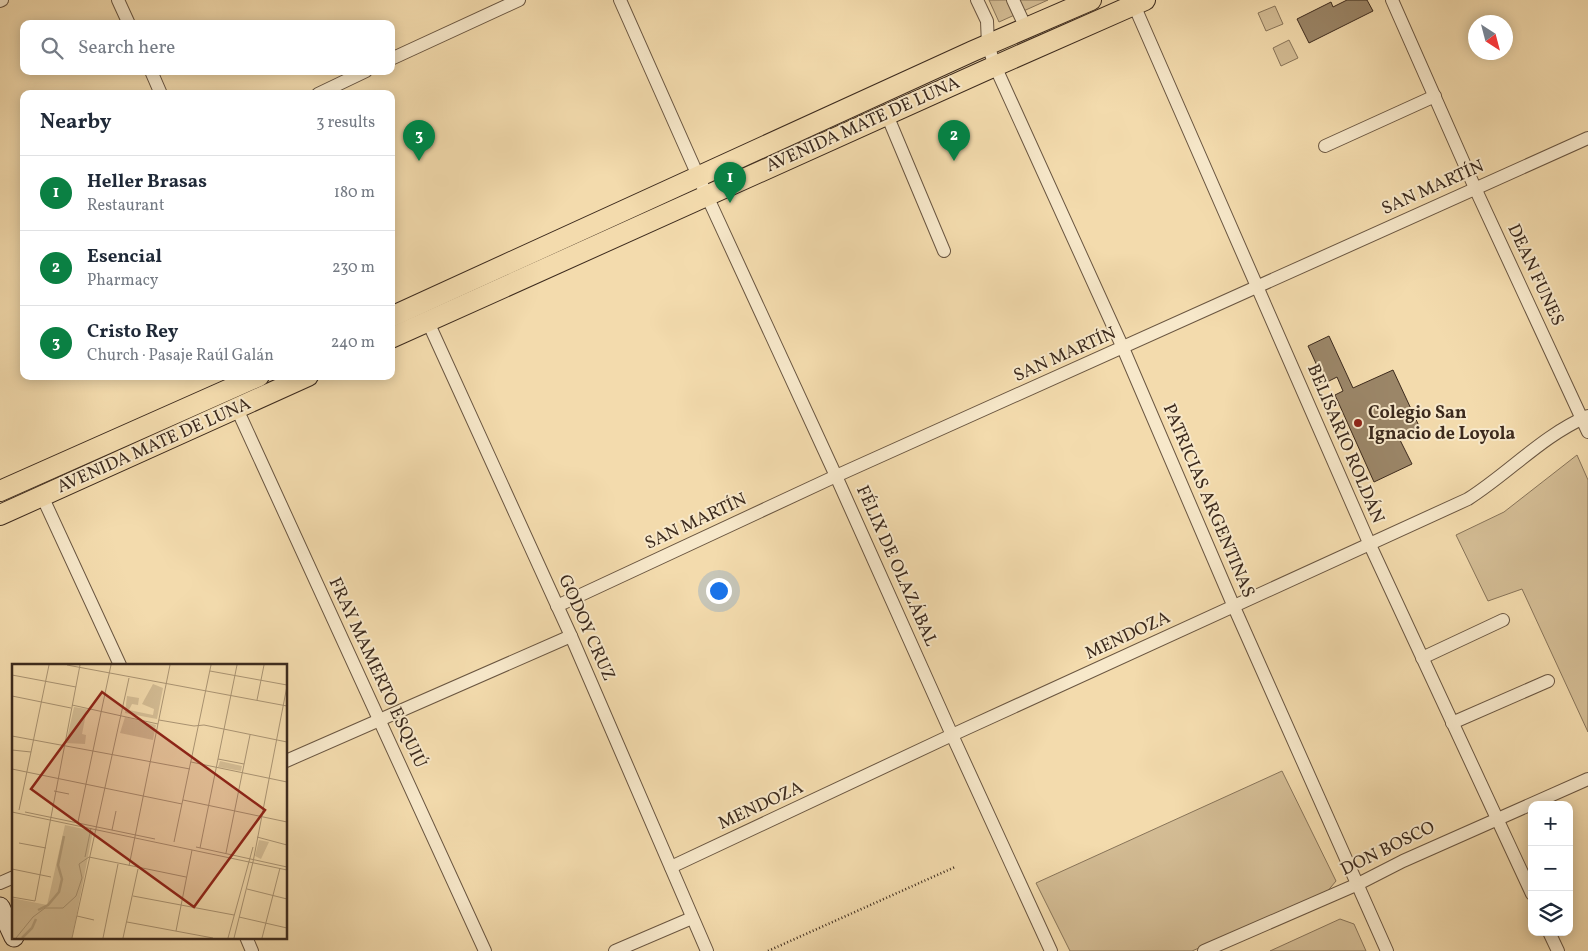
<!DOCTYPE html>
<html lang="en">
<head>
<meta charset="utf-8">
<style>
  body { margin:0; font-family:Vollkorn,serif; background:#f6f6f7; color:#1f2937 }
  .controls { position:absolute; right:15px; bottom:15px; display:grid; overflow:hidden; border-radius:10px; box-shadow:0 2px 12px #0003 }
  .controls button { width:45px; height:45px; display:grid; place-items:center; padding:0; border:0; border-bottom:1px solid #e0e1e3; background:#fff; color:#1f2937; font:25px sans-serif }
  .compass { position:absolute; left:1468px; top:15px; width:45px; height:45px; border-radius:50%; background:#fff; box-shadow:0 2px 12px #0003; rotate:144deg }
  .you { position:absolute; left:718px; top:590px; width:18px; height:18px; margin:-12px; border:4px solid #fff; border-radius:50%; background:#1a73e8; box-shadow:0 0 0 8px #1a73e833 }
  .badge { display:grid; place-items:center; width:32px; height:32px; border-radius:50%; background:#0b8043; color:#fff; font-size:16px; font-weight:700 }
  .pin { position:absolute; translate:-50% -41px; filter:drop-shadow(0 1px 2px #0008) }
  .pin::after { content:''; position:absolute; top:26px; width:18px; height:15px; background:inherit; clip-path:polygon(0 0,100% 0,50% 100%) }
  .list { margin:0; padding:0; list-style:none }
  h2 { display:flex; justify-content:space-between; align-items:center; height:65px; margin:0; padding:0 20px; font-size:21px }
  h2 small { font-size:16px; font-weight:400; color:#747a83 }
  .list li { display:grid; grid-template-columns:32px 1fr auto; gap:15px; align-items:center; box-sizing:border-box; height:75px; padding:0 20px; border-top:1px solid #e0e1e3 }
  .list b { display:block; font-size:19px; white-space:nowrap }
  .list p { margin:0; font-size:16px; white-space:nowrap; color:#747a83 }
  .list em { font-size:16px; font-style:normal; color:#747a83 }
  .icon { flex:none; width:28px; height:28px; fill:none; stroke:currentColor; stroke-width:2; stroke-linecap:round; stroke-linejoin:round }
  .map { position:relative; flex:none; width:1588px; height:951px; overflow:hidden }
  .search { position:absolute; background:#fff; box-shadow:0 2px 12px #0003; left:20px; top:20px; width:375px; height:55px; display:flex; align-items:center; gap:12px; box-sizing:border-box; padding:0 18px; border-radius:10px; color:#747a83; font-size:19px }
  .panel { position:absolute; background:#fff; box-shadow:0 2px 12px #0003; left:20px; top:90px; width:375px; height:290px; border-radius:10px }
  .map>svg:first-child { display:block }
  .green { fill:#d4bd95; stroke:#887459 }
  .building { fill:#9b8668; stroke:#3c2a1d }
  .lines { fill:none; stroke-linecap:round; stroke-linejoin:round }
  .minor-casing { stroke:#6a5641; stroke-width:14 }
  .secondary-casing { stroke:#3c2a1d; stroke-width:21 }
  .primary-casing { stroke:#3c2a1d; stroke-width:22 }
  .path { stroke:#3c2a1d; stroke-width:2.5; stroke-dasharray:1 2.5; stroke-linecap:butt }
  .minor { stroke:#f7e8ca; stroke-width:12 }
  .secondary { stroke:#f7e8ca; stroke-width:19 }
  .primary { stroke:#f3dbad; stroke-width:20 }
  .poi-dot { fill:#8f2418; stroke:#f7e8ca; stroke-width:2 }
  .labels { text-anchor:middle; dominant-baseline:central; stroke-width:4; stroke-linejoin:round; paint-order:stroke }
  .street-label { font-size:18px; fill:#3c2a1d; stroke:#f7e8ca }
  .poi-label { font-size:18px; font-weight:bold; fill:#3c2a1d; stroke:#f7e8ca; text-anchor:start }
  .inset-river { fill:none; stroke:#b59f7c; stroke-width:2.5 }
  .inset-road { fill:none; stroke:#aa9473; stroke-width:1 }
  .view { fill:#8f2418; fill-opacity:0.15; stroke:#8f2418; stroke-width:2.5 }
  .inset-edge { fill:none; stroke:#3c2a1d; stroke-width:2.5 }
</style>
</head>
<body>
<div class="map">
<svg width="1588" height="951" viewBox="0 0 1588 951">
  <rect width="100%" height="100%" fill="#f3dbad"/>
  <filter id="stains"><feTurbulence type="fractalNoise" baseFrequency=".004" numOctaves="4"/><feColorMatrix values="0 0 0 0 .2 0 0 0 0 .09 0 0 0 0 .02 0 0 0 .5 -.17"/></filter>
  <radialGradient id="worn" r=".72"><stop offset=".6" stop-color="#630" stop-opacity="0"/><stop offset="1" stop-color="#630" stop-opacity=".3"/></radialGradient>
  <g class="green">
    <path d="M989,0H1048L999,22Z"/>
    <path d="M1275,6L1283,24L1266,31L1258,13Z"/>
    <path d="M1289,40L1298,58L1281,66L1273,48Z"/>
    <path d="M1577,455L1588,480V732L1522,589L1488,601L1456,535L1504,512Z"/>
    <path d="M1282,771L1336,881L1326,893L1192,951H1070L1036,883Z"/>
    <path d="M1340,919L1354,924L1366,951H1270Z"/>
  </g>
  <g class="building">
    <path d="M1347,0H1367L1373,11L1309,43L1297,19L1331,2L1333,7Z"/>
    <path d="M1329,336L1353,388L1393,370L1419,426L1398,436L1412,464L1374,482L1335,395L1343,391L1337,377L1325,383L1308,346Z"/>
  </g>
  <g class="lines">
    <g class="minor-casing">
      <g id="minor">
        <path d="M118,0L129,24"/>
        <path d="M620,0L707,196L836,476L952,735L1051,951"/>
        <path d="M977,0L987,21L988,45L995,66L1123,348L1234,607L1387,951"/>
        <path d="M1013,0L1026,28"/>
        <path d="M1392,0L1475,188L1588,432"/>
        <path d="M0,1L2,0"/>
        <path d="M1134,5L1370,545L1532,894"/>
        <path d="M391,59L519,0"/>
        <path d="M151,71L161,94"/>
        <path d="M318,94L366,71"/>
        <path d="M887,115L944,251"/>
        <path d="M1325,146L1435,96"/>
        <path d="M428,322L571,636L707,951"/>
        <path d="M237,409L485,951"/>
        <path d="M42,496L120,665"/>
        <path d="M557,606L836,476L1588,138"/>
        <path d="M1422,658L1503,620"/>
        <path d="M1452,723L1548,681"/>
        <path d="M286,761L571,636"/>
        <path d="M671,867L952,735L1468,499C1509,473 1543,435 1588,416"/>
        <path d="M0,883L14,877"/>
        <path d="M1549,932L1558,951"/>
        <path d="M246,937L252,951"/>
        <path d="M615,951L692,918"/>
        <path d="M1204,951L1358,884L1403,861L1588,779"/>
      </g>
    </g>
    <g class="secondary-casing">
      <path id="secondary" d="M0,907L14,937"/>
    </g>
    <g class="primary-casing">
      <g id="primary">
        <path d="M391,317L973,51L1091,0"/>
        <path d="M391,338L984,71L1145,0"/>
        <path d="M0,491L259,376"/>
        <path d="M0,515L308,376"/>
      </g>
    </g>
    <path class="path" d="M768,951L955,867"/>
    <use href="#minor" class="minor"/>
    <use href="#secondary" class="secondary"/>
    <use href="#primary" class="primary"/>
  </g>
  <circle class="poi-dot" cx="1358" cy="423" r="5"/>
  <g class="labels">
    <g class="street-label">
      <text transform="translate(863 125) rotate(-24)">AVENIDA MATE DE LUNA</text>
      <text transform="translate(1433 188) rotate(-24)">SAN MARTÍN</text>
      <text transform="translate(1535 275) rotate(65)">DEAN FUNES</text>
      <text transform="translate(1065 355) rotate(-24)">SAN MARTÍN</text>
      <text transform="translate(1345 444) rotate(67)">BELISARIO ROLDÁN</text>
      <text transform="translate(154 446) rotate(-24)">AVENIDA MATE DE LUNA</text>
      <text transform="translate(1208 501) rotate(67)">PATRICIAS ARGENTINAS</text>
      <text transform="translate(696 522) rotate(-25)">SAN MARTÍN</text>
      <text transform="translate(896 566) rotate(66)">FÉLIX DE OLAZÁBAL</text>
      <text transform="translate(586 628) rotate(66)">GODOY CRUZ</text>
      <text transform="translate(1128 636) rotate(-25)">MENDOZA</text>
      <text transform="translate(377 673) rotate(65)">FRAY MAMERTO ESQUIÚ</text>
      <text transform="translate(761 806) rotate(-25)">MENDOZA</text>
      <text transform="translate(1388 849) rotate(-26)">DON BOSCO</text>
    </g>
    <g class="poi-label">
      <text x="1368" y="413">Colegio San<tspan x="1368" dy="21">Ignacio de Loyola</tspan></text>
    </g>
  </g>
  <g transform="translate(12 664)">
    <rect width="275" height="275" fill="#f3dbad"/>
    <path d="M141,20L151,24L145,55L113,49L115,32L127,34L126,41L120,40L117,46L141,51L142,45L130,40ZM62,43L75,45L70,70L74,71L73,80L54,79ZM113,53L144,61L141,76L108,69ZM208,97L230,102L229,107L206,103ZM53,161L81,167L60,274H0V234L35,241ZM247,176L257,178L249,195L243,192Z" fill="#d4bd95"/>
    <path class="inset-river" d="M26,246L36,241L47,228L50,215L46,201L52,172M10,274L20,264L24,255"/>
    <path class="inset-road" d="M55,1L275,42M198,7L275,21M0,11L64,23M0,32L59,44M245,36L252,1M60,41L146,60M147,56L182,62L192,61L275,78M0,72L178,105M0,86L19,88M206,95L232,100M179,98L275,118M0,105L170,140M42,127L57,130M171,136L275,158M7,146L37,1M0,148L275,206M13,148L143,175M66,158L99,1M100,166L104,147M245,173L275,181M162,178L199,1M7,179L34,184M184,183L275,203M188,184L225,1M214,189L238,71M73,193L79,164M77,193L174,213M117,202L158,1M0,205L39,213M235,225L275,235M121,232L222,251M0,233L23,237L68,1M65,252L82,256M227,253L275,264M115,258L201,274M164,267L180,186M4,274L21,253L33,244H51L64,232L70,214L67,200L77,193M60,274L117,14M91,274L106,200M111,274L126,205M216,274L241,183M222,274L241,198L275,22M250,274L268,204"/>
    <path class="view" d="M90,28L253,146L182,243L19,125Z"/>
    <rect width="275" height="275" class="inset-edge"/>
  </g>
  <rect width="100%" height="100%" filter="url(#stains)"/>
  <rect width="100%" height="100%" fill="url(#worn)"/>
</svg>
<div class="controls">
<button>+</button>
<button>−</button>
<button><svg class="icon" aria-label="layers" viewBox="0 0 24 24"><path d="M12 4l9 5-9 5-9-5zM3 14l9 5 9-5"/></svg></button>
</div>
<svg class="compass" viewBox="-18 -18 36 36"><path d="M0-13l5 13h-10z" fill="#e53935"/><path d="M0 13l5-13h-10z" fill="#747a83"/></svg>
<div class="you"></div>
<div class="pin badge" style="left:730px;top:203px">1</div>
<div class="pin badge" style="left:954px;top:161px">2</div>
<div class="pin badge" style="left:419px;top:161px">3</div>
<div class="search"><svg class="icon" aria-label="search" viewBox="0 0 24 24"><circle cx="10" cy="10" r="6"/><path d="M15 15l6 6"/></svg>Search here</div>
<section class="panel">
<h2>Nearby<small>3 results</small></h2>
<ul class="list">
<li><span class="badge">1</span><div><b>Heller Brasas</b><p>Restaurant</p></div><em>180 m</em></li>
<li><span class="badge">2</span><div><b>Esencial</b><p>Pharmacy</p></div><em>230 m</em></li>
<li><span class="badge">3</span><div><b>Cristo Rey</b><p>Church · Pasaje Raúl Galán</p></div><em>240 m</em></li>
</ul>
</section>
</div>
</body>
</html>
